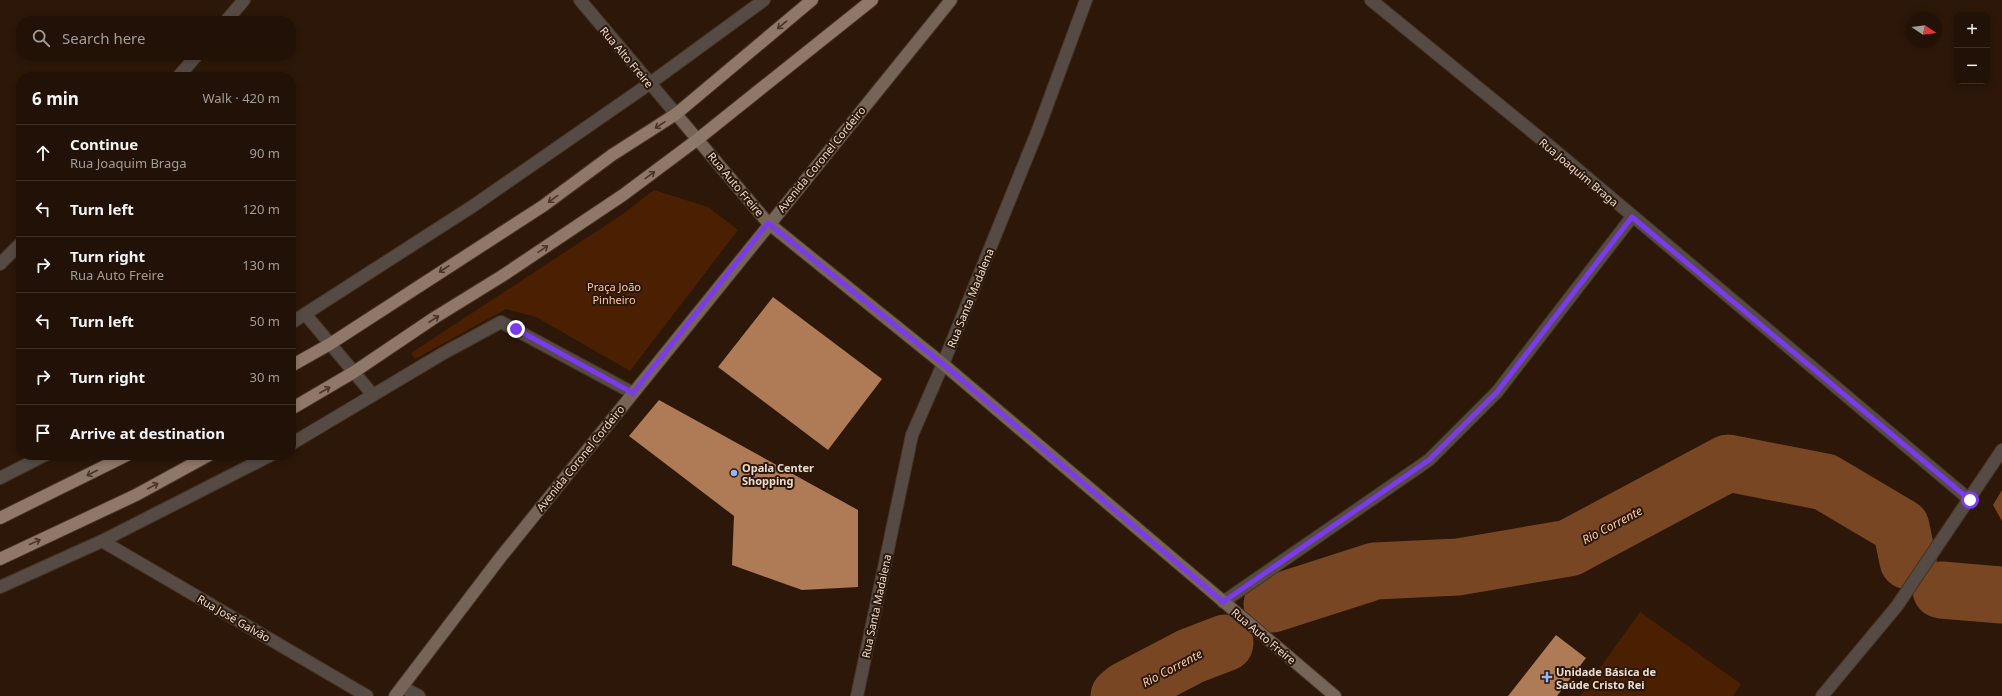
<!DOCTYPE html>
<html lang="en">
<head>
<meta charset="utf-8">
<style>
  body { margin:0; font-family:"Noto Sans",sans-serif; background:#2d1f14; color:#f1f3f6 }
  .controls { position:absolute; right:12px; top:12px; display:grid; overflow:hidden; border-radius:8px; box-shadow:0 2px 6px #0003 }
  .controls button { width:36px; height:36px; display:grid; place-items:center; padding:0; border:0; border-bottom:1px solid #3e3128; background:#211106; color:#f1f3f6; font:20px sans-serif }
  .compass { position:absolute; left:1906px; top:12px; width:36px; height:36px; border-radius:50%; background:#211106; box-shadow:0 2px 6px #0003; rotate:103deg }
  .stop { position:absolute; width:12px; height:12px; margin:-9px; border:3px solid #7c3aed; border-radius:50%; background:#fff }
  .stop.end { background:#7c3aed; border-color:#fff; box-shadow:0 1px 4px #0008 }
  .list { margin:0; padding:0; list-style:none }
  h2 { display:flex; justify-content:space-between; align-items:center; height:52px; margin:0; padding:0 16px; font-size:17px }
  h2 small { font-size:13px; font-weight:400; color:#a29d9b }
  .list li { display:grid; grid-template-columns:26px 1fr auto; gap:12px; align-items:center; box-sizing:border-box; height:56px; padding:0 16px; border-top:1px solid #3e3128 }
  .list b { display:block; font-size:15px; white-space:nowrap }
  .list p { margin:0; font-size:13px; white-space:nowrap; color:#a29d9b }
  .list em { font-size:13px; font-style:normal; color:#a29d9b }
  .icon { flex:none; width:22px; height:22px; fill:none; stroke:currentColor; stroke-width:2; stroke-linecap:round; stroke-linejoin:round }
  .map { position:relative; flex:none; width:2002px; height:696px; overflow:hidden }
  .search { position:absolute; background:#211106; box-shadow:0 2px 6px #0003; left:16px; top:16px; width:280px; height:44px; display:flex; align-items:center; gap:10px; box-sizing:border-box; padding:0 14px; border-radius:16px; color:#a29d9b; font-size:15px }
  .panel { position:absolute; background:#211106; box-shadow:0 2px 6px #0003; left:16px; top:72px; width:280px; height:388px; border-radius:16px }
  .map>svg:first-child { display:block }
  .green { fill:#4b2000 }
  .water { fill:#784623 }
  .lines { fill:none; stroke-linecap:round; stroke-linejoin:round }
  .river { stroke:#784623; stroke-width:57 }
  .building { fill:#af7a56 }
  .street-casing { stroke:#473324; stroke-width:14 }
  .secondary-casing { stroke:#473324; stroke-width:14 }
  .primary-casing { stroke:#473324; stroke-width:14 }
  .street { stroke:#564b44; stroke-width:12 }
  .secondary { stroke:#766459; stroke-width:12 }
  .primary { stroke:#8f7869; stroke-width:12 }
  .oneway { stroke:#4a3425 }
  .route { stroke:#7c3aed; stroke-width:5 }
  .poi-dot { fill:#94b7fd; stroke:#2c1708; stroke-width:1.5 }
  .labels { text-anchor:middle; dominant-baseline:central; stroke-width:4; stroke-linejoin:round; paint-order:stroke }
  .street-label { font-size:11px; fill:#ebdcd2; stroke:#2c1708 }
  .park-label { font-size:11px; fill:#f9c9aa; stroke:#2c1708 }
  .poi-label { font-size:11px; font-weight:bold; fill:#ebdcd2; stroke:#2c1708; text-anchor:start }
  .water-label { font-size:12px; font-style:italic; fill:#facaac; stroke:#2c1708 }
</style>
</head>
<body>
<div class="map">
<svg width="2002" height="696" viewBox="0 0 2002 696">
  <rect width="100%" height="100%" fill="#2c1708"/>
  <g class="green">
    <path d="M654,190L708,207L738,230L630,371L536,317L506,309L415,359L411,353L620,216Z"/>
    <path d="M1640,612L1741,684L1733,696H1580Z"/>
  </g>
  <path class="water" d="M2002,490V521L1993,505Z"/>
  <g class="lines">
    <g class="river">
      <path d="M1941,590L2002,595"/>
      <path d="M1272,604L1375,571L1458,567L1569,548L1728,463L1825,482L1901,527L1908,561"/>
      <path d="M1119,696L1126,690L1191,656L1225,643"/>
    </g>
  </g>
  <g class="building">
    <path d="M773,297L882,379L828,450L718,367Z"/>
    <path d="M659,400L858,510V587L802,590L732,565L734,516L629,436Z"/>
    <path d="M1556,635L1586,658L1557,696H1508Z"/>
  </g>
  <g class="lines">
    <g class="street-casing">
      <g id="street">
        <path d="M580,0L676,114"/>
        <path d="M1371,0L1552,148L1970,500"/>
        <path d="M226,21L244,0"/>
        <path d="M178,77L197,55"/>
        <path d="M0,264L21,243"/>
        <path d="M306,315L373,395"/>
        <path d="M291,323L473,206L649,84L764,0"/>
        <path d="M291,444L442,354L501,322L633,393"/>
        <path d="M0,478L45,455"/>
        <path d="M102,541L367,696"/>
        <path d="M0,587L102,541L271,455"/>
        <path d="M1223,602L1429,460L1497,392L1632,217"/>
        <path d="M402,687L419,696"/>
        <path d="M857,696L912,435L943,364L1038,130L1086,0"/>
        <path d="M1822,696L1897,606L2002,450"/>
      </g>
    </g>
    <g class="secondary-casing">
      <g id="secondary">
        <path d="M676,114L768,223L943,364L1335,696"/>
        <path d="M395,696L500,558L951,0"/>
      </g>
    </g>
    <g class="primary-casing">
      <g id="primary">
        <path d="M291,366L330,344L543,206L612,155L676,114L812,0"/>
        <path d="M291,409L354,372L434,318L502,276L623,195L698,139L872,0"/>
        <path d="M0,518L127,455"/>
        <path d="M0,559L136,495L209,455"/>
      </g>
    </g>
    <use href="#street" class="street"/>
    <use href="#secondary" class="secondary"/>
    <use href="#primary" class="primary"/>
  </g>
  <defs><path id="oneway-shaft" d="M-6 0H5M1.5-3L5.5 0L1.5 3" fill="none" stroke-width="1.6" stroke-linecap="round" stroke-linejoin="round"/></defs>
  <g class="oneway">
    <use href="#oneway-shaft" transform="translate(782 25) rotate(140)"/>
    <use href="#oneway-shaft" transform="translate(660 125) rotate(147)"/>
    <use href="#oneway-shaft" transform="translate(650 175) rotate(-36)"/>
    <use href="#oneway-shaft" transform="translate(553 199) rotate(144)"/>
    <use href="#oneway-shaft" transform="translate(543 249) rotate(-34)"/>
    <use href="#oneway-shaft" transform="translate(444 269) rotate(147)"/>
    <use href="#oneway-shaft" transform="translate(434 319) rotate(-33)"/>
    <use href="#oneway-shaft" transform="translate(325 390) rotate(-30)"/>
    <use href="#oneway-shaft" transform="translate(92 473) rotate(153)"/>
    <use href="#oneway-shaft" transform="translate(153 486) rotate(-28)"/>
    <use href="#oneway-shaft" transform="translate(35 542) rotate(-25)"/>
  </g>
  <g class="lines">
    <path class="route" d="M516,329L633,393L768,223L943,364L1223,602L1429,460L1497,392L1632,217L1970,500"/>
  </g>
  <g class="poi-dot">
    <circle cx="734" cy="473" r="4"/>
    <path d="M1545 671h4v4h4v4h-4v4h-4v-4h-4v-4h4z"/>
  </g>
  <g class="labels">
    <g class="street-label">
      <text transform="translate(627 57) rotate(50)">Rua Alto Freire</text>
      <text transform="translate(821 159) rotate(-51)">Avenida Coronel Cordeiro</text>
      <text transform="translate(1579 172) rotate(40)">Rua Joaquim Braga</text>
      <text transform="translate(736 184) rotate(50)">Rua Auto Freire</text>
      <text transform="translate(970 298) rotate(-68)">Rua Santa Madalena</text>
      <text transform="translate(580 458) rotate(-51)">Avenida Coronel Cordeiro</text>
      <text transform="translate(876 606) rotate(-78)">Rua Santa Madalena</text>
      <text transform="translate(234 618) rotate(30)">Rua José Galvão</text>
      <text transform="translate(1264 636) rotate(40)">Rua Auto Freire</text>
    </g>
    <g class="park-label">
      <text x="614" y="286">Praça João<tspan x="614" dy="13">Pinheiro</tspan></text>
    </g>
    <g class="poi-label">
      <text x="742" y="467">Opala Center<tspan x="742" dy="13">Shopping</tspan></text>
      <text x="1556" y="671">Unidade Básica de<tspan x="1556" dy="13">Saúde Cristo Rei</tspan></text>
    </g>
    <g class="water-label">
      <text transform="translate(1612 525) rotate(-28)">Rio Corrente</text>
      <text transform="translate(1172 668) rotate(-28)">Rio Corrente</text>
    </g>
  </g>
</svg>
<div class="controls">
<button>+</button>
<button>−</button>
</div>
<svg class="compass" viewBox="-18 -18 36 36"><path d="M0-13l5 13h-10z" fill="#e53935"/><path d="M0 13l5-13h-10z" fill="#a29d9b"/></svg>
<div class="stop" style="left:1970px;top:500px"></div>
<div class="stop end" style="left:516px;top:329px"></div>
<div class="search"><svg class="icon" aria-label="search" viewBox="0 0 24 24"><circle cx="10" cy="10" r="6"/><path d="M15 15l6 6"/></svg>Search here</div>
<section class="panel">
<h2>6 min<small>Walk · 420 m</small></h2>
<ul class="list">
<li><svg class="icon" aria-label="ahead" viewBox="0 0 24 24"><path d="M12 20V5M6 11l6-6 6 6"/></svg><div><b>Continue</b><p>Rua Joaquim Braga</p></div><em>90 m</em></li>
<li><svg class="icon" aria-label="left" viewBox="0 0 24 24"><path d="M17 20v-9H6M10 6l-5 5 5 5"/></svg><div><b>Turn left</b></div><em>120 m</em></li>
<li><svg class="icon" aria-label="right" viewBox="0 0 24 24"><path d="M7 20v-9h11M14 6l5 5-5 5"/></svg><div><b>Turn right</b><p>Rua Auto Freire</p></div><em>130 m</em></li>
<li><svg class="icon" aria-label="left" viewBox="0 0 24 24"><path d="M17 20v-9H6M10 6l-5 5 5 5"/></svg><div><b>Turn left</b></div><em>50 m</em></li>
<li><svg class="icon" aria-label="right" viewBox="0 0 24 24"><path d="M7 20v-9h11M14 6l5 5-5 5"/></svg><div><b>Turn right</b></div><em>30 m</em></li>
<li><svg class="icon" aria-label="arrive" viewBox="0 0 24 24"><path d="M6 21V4h12l-3 4 3 4H6"/></svg><div><b>Arrive at destination</b></div></li>
</ul>
</section>
</div>
</body>
</html>
